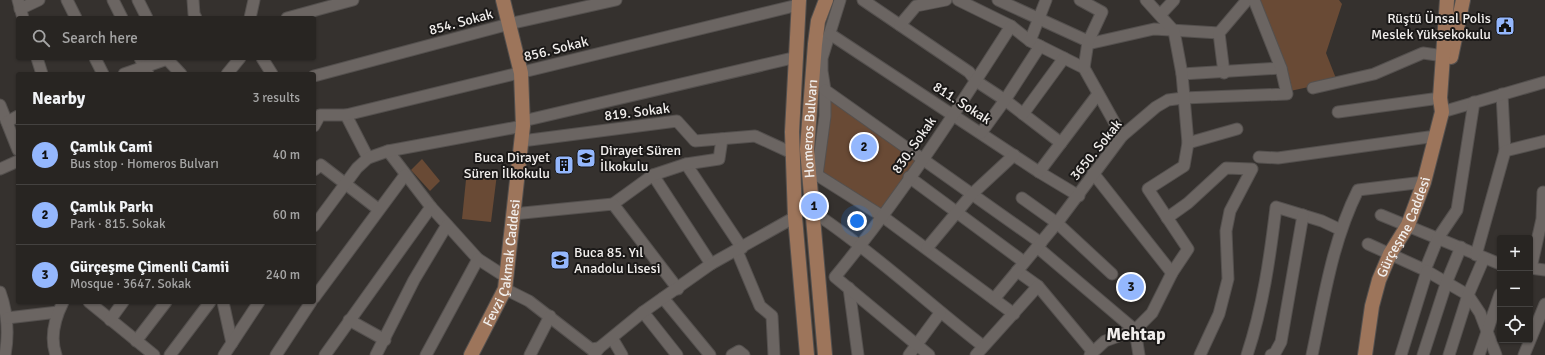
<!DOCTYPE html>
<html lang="en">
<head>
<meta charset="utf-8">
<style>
  body { margin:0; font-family:Signika,sans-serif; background:#34312f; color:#f1f3f6 }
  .controls { position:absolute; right:12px; bottom:12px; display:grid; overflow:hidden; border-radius:4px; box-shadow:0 1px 3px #0004 }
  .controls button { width:36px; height:36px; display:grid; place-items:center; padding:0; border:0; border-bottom:1px solid #444240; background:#282522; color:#f1f3f6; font:20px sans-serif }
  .you { position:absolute; left:857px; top:221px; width:14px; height:14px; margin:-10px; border:3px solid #fff; border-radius:50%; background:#1a73e8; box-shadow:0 0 0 6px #1a73e833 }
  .badge { display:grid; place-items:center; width:26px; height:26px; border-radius:50%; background:#94b7fd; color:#111; font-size:13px; font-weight:700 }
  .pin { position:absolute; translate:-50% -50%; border:2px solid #fff; box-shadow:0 1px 4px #0006 }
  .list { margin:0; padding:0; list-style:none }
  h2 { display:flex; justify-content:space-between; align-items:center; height:52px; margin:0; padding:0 16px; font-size:17px }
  h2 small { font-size:13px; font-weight:400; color:#a5a5a5 }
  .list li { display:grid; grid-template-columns:26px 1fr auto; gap:12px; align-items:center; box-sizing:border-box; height:60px; padding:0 16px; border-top:1px solid #444240 }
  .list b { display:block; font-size:15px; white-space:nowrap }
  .list p { margin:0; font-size:13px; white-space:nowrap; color:#a5a5a5 }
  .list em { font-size:13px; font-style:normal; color:#a5a5a5 }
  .icon { flex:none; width:22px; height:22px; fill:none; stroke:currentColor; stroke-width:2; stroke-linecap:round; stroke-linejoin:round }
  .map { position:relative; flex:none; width:1545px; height:355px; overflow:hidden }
  .search { position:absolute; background:#282522; box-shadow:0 1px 3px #0004; left:16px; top:16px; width:300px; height:44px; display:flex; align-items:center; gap:10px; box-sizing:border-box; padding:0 14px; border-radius:4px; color:#a5a5a5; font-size:15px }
  .panel { position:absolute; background:#282522; box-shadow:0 1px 3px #0004; left:16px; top:72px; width:300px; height:232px; border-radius:4px }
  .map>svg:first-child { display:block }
  .green { fill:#694a35 }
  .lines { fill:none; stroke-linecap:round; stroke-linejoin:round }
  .minor-casing { stroke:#54504e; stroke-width:13 }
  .major-casing { stroke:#54504e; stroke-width:16 }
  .minor { stroke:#6b6562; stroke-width:11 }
  .major { stroke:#9d755b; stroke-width:14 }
  .labels { text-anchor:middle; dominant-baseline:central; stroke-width:4; stroke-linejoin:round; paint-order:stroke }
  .poi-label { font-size:14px; fill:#f1eeec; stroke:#1b1918; text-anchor:end }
  .street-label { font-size:14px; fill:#f1eeec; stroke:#1b1918 }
  .district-label { font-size:18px; font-weight:bold; fill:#f1eeec; stroke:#1b1918 }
</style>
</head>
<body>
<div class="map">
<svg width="1545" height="355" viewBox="0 0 1545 355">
  <rect width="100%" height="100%" fill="#35312e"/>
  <g class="green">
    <path d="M1259,0H1339L1342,4L1326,53L1337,81L1290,91Z"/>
    <path d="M825,90L923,158L882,216L817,175Z"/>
    <path d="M422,159L440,181L430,191L411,170Z"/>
    <path d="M467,170L497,174L491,222L462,219Z"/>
  </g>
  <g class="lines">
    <g class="minor-casing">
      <g id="minor">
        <path d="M18,0L23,18"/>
        <path d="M67,0L76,18"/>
        <path d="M113,0L122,18"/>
        <path d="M138,0L147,18"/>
        <path d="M193,0L194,14L196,18"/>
        <path d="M840,0L822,58V71L825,90V116L817,175L882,216L1014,314"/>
        <path d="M863,0L969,72L976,81L1005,100L1061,143"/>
        <path d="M958,0L1011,26L1030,41L1084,68L1122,136"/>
        <path d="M998,0L1092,43L1154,29L1219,33"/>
        <path d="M1080,0L1102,12L1088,42L1084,68"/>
        <path d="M20,9L39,0"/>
        <path d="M1161,14L1174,0"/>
        <path d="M250,18L254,0"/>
        <path d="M287,18L353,0"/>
        <path d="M900,25L916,6L946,0"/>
        <path d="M830,34L1039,172L1079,196"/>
        <path d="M1030,41L1046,0"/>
        <path d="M37,58L42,74"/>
        <path d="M95,58L103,74"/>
        <path d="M140,58L148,74"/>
        <path d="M166,58L181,74"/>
        <path d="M262,58L272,74"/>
        <path d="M1224,73L1219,33L1247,0"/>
        <path d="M124,74L170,58"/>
        <path d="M227,74L240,58"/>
        <path d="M1182,74L1281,68"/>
        <path d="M314,76L509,24L616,0"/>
        <path d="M1313,88L1374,74L1423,53L1444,56"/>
        <path d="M825,90L1041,243"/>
        <path d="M1502,94L1505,151"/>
        <path d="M0,105L18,150"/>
        <path d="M1338,112L1440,98"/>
        <path d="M1442,112L1545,82"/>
        <path d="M1023,114L1064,58"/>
        <path d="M346,115L368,158"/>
        <path d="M523,121L797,57"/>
        <path d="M7,122L18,116"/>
        <path d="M314,126L320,115H346L798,5"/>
        <path d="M981,133L1005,100L1040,46"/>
        <path d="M522,141L677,121L695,141L755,136L792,153"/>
        <path d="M1188,143L1237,129"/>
        <path d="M388,151L431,207L478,259L506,277"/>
        <path d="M1259,157L1278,158L1436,136"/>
        <path d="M686,164L742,248"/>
        <path d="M0,169L18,161"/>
        <path d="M314,170L321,165L378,209"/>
        <path d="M1039,172L1098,94"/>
        <path d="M1093,173L1172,273"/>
        <path d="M653,175L711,264"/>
        <path d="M909,177L1024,262"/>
        <path d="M1022,198L1057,223L1112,274"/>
        <path d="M613,204L653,175L686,164L719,159L722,139"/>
        <path d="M513,214L613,204L678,289"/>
        <path d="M1381,215L1500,264"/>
        <path d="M1167,218L1188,203L1226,168L1252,169L1230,211L1226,231L1228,279L1219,314L1200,355"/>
        <path d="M825,220C881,259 930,305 983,346"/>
        <path d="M314,226L357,168L368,158L388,151L523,126"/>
        <path d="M1368,244L1425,270L1438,238L1457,210L1474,102"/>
        <path d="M1037,247L1135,330L1105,341L1090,355"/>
        <path d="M927,248L972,194L1014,155"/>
        <path d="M737,251L760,306L772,316L774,355"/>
        <path d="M1476,255L1505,151L1545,141"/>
        <path d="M1530,268L1545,270"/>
        <path d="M1531,268L1542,219L1543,192"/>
        <path d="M1425,270L1468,295L1480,313L1496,355"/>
        <path d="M1017,271L1038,286L1093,352"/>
        <path d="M849,288L858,355"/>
        <path d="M505,289L529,301L591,349L599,348"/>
        <path d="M0,292C8,314 9,333 5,355"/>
        <path d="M314,298L405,175"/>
        <path d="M663,298L710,355"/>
        <path d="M994,299L1057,223L1122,136L1156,107L1168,100L1183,98L1287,94L1281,68L1254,0"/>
        <path d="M89,302L154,355"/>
        <path d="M223,302L232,343"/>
        <path d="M643,312L677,355"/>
        <path d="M7,318L58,312"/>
        <path d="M110,320L123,302"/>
        <path d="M349,320L385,340"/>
        <path d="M612,338L622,355"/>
        <path d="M136,341L166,302"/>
        <path d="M56,355C50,338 55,318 63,302"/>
        <path d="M170,355L210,302"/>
        <path d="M224,355L259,302"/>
        <path d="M276,355L311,302"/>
        <path d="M325,355L431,207"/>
        <path d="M376,355L414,280L447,225"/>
        <path d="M426,355L478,259"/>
        <path d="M530,355L550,316"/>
        <path d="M594,355L599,348L643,312L711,264L795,217"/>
        <path d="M732,355L739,351L744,355"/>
        <path d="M909,355L940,313"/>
        <path d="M929,355L835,277C900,198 956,112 1011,26"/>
        <path d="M976,355L1038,286"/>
        <path d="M1139,355L1135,330L1152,313L1172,273L1188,249L1148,189L1184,166L1188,143L1182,74L1174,31L1146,0"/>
        <path d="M1247,355C1263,307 1270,257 1276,207L1322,221L1341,230"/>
        <path d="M1271,355L1275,353L1281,342L1303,215"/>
        <path d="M1312,355C1324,299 1332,242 1358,190L1424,182"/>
        <path d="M1401,355L1427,271"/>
        <path d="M1423,355L1447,281L1461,247"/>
        <path d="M1449,355L1468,295L1484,258"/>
        <path d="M1479,355L1500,294"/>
        <path d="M1524,355L1545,304"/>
      </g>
    </g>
    <g class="major-casing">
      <g id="major">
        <path d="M799,0L792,132L795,217L807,355"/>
        <path d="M1451,57L1463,0"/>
        <path id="s1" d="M471,355L505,289L523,126L521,73L503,0"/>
        <path id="s2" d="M825,355L807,149L815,44L818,21L826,0"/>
        <path id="s3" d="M1365,355L1372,306L1379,280L1390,254L1408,225L1424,182L1442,112L1440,98L1447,0"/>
      </g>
    </g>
    <use href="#minor" class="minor"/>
    <use href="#major" class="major"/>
  </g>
  <defs>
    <g id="civic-square" transform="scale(1)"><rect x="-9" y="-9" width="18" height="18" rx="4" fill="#94b7fd" stroke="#1b1918"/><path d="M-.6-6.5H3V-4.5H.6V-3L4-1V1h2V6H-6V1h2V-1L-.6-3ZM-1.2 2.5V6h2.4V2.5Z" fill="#111"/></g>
    <g id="school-square" transform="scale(1)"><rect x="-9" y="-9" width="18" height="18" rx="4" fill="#94b7fd" stroke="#1b1918"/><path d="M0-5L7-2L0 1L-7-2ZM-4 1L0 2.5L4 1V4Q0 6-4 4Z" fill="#111"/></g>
    <g id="building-square" transform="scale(1)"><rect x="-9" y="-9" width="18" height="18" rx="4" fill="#94b7fd" stroke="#1b1918"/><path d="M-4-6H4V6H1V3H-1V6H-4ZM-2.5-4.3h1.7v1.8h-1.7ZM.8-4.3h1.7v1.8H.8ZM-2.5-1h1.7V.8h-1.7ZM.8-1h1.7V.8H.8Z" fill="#111"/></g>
  </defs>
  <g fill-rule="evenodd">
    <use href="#civic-square" x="1505" y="26"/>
    <use href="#school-square" x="586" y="158"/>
    <use href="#building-square" x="564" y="165"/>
    <use href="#school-square" x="560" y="260"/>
  </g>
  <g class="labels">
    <g class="poi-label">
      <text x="1491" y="18">Rüştü Ünsal Polis<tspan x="1491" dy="16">Meslek Yüksekokulu</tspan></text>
      <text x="600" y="150" text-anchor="start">Dirayet Süren<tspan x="600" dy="16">İlkokulu</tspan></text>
      <text x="550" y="157">Buca Dirayet<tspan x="550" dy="16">Süren İlkokulu</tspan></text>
      <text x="574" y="252" text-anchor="start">Buca 85. Yıl<tspan x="574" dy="16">Anadolu Lisesi</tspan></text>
    </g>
    <g class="street-label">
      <text transform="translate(461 22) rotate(-15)">854. Sokak</text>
      <text transform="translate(556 49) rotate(-14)">856. Sokak</text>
      <text transform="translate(962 103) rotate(33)">811. Sokak</text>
      <text transform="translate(637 112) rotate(-7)">819. Sokak</text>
      <text stroke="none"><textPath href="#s2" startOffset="227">Homeros Bulvarı</textPath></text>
      <text transform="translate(914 145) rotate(-55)">830. Sokak</text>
      <text transform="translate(1096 150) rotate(-51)">3650. Sokak</text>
      <text stroke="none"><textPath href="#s3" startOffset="135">Gürçeşme Caddesi</textPath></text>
      <text stroke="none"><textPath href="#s1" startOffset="99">Fevzi Çakmak Caddesi</textPath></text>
    </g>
    <g class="district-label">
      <text x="1136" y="334">Mehtap</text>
    </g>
  </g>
</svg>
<div class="controls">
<button>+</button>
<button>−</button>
<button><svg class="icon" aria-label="locate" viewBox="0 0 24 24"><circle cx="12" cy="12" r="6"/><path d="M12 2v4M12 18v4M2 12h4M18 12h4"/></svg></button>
</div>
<div class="you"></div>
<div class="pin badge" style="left:814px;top:206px">1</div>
<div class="pin badge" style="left:864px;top:147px">2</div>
<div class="pin badge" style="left:1131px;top:287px">3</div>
<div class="search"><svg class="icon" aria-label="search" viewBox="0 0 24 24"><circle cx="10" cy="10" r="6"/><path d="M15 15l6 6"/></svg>Search here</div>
<section class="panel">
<h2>Nearby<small>3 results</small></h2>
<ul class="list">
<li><span class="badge">1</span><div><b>Çamlık Cami</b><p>Bus stop · Homeros Bulvarı</p></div><em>40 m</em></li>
<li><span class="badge">2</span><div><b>Çamlık Parkı</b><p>Park · 815. Sokak</p></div><em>60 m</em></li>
<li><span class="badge">3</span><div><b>Gürçeşme Çimenli Camii</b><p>Mosque · 3647. Sokak</p></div><em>240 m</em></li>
</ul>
</section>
</div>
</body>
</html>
